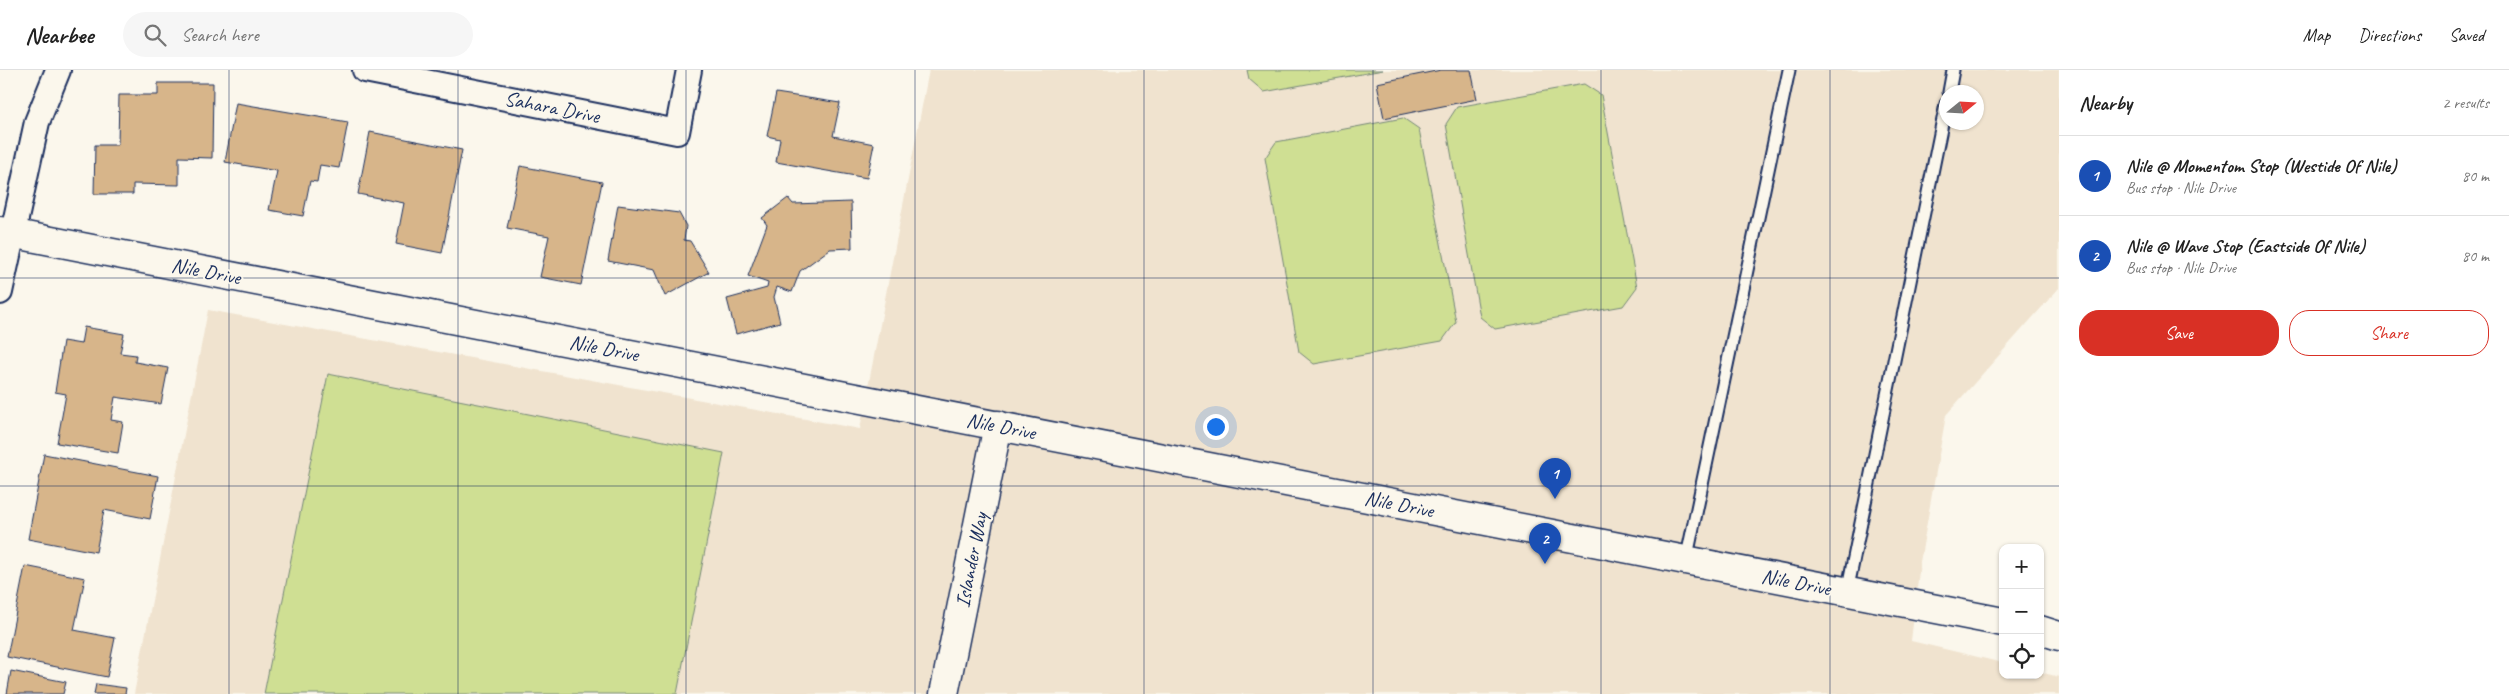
<!DOCTYPE html>
<html lang="en">
<head>
<meta charset="utf-8">
<style>
  body { margin:0; font-family:Caveat,sans-serif; background:#f6f6f6; color:#222 }
  .controls { position:absolute; right:15px; bottom:15px; display:grid; overflow:hidden; border-radius:10px; box-shadow:0 1px 4px #0004 }
  .controls button { width:45px; height:45px; display:grid; place-items:center; padding:0; border:0; border-bottom:1px solid #e0e0e0; background:#fff; color:#222; font:25px sans-serif }
  .compass { position:absolute; left:1939px; top:15px; width:45px; height:45px; border-radius:50%; background:#fff; box-shadow:0 1px 4px #0004; rotate:72deg }
  .you { position:absolute; left:1215px; top:356px; width:18px; height:18px; margin:-12px; border:4px solid #fff; border-radius:50%; background:#1a73e8; box-shadow:0 0 0 8px #1a73e833 }
  .badge { display:grid; place-items:center; width:32px; height:32px; border-radius:50%; background:#d93025; color:#fff; font-size:16px; font-weight:700 }
  .pin { position:absolute; translate:-50% -41px; filter:drop-shadow(0 1px 2px #0008) }
  .pin::after { content:''; position:absolute; top:26px; width:18px; height:15px; background:inherit; clip-path:polygon(0 0,100% 0,50% 100%) }
  .list { margin:0; padding:0; list-style:none }
  h2 { display:flex; justify-content:space-between; align-items:center; height:65px; margin:0; padding:0 20px; font-size:21px }
  h2 small { font-size:16px; font-weight:400; color:#767676 }
  .list li { display:grid; grid-template-columns:32px 1fr auto; gap:15px; align-items:center; box-sizing:border-box; height:80px; padding:0 20px; border-top:1px solid #e0e0e0 }
  .list b { display:block; font-size:19px; white-space:nowrap }
  .list p { margin:0; font-size:16px; white-space:nowrap; color:#767676 }
  .list em { font-size:16px; font-style:normal; color:#767676 }
  .actions { display:flex; gap:10px; padding:15px 20px }
  .actions a { flex:1; padding:11px 0; border:1px solid #d93025; border-radius:20px; text-align:center; font-size:18px; color:#d93025 }
  .actions .main { background:#d93025; color:#fff }
  .icon { flex:none; width:28px; height:28px; fill:none; stroke:currentColor; stroke-width:2; stroke-linecap:round; stroke-linejoin:round }
  .map { position:relative; flex:none; width:2059px; height:624px; overflow:hidden }
  header { display:flex; align-items:center; gap:30px; box-sizing:border-box; height:70px; padding:0 25px; background:#fff; border-bottom:1px solid #e0e0e0 }
  header strong { font-size:24px }
  nav { display:flex; gap:28px; margin-inline-start:auto; font-size:18px }
  .search { width:350px; height:45px; background:#f6f6f6; display:flex; align-items:center; gap:12px; box-sizing:border-box; padding:0 18px; border-radius:28px; color:#767676; font-size:19px }
  main { display:flex }
  aside { flex:1; background:#fff }
  .map>svg:first-child { display:block }
  .built { fill:#f0e3cf; fill-rule:evenodd }
  .green { fill:#cfdf93; stroke:#758778 }
  .building { fill:#d7b58a; stroke:#1b2f5e }
  .lines { fill:none; stroke-linecap:round; stroke-linejoin:round }
  .lane-casing { stroke:#1b2f5e; stroke-width:15 }
  .street-casing { stroke:#1b2f5e; stroke-width:28 }
  .secondary-casing { stroke:#1b2f5e; stroke-width:31 }
  .lane { stroke:#fbf7ec; stroke-width:11 }
  .street { stroke:#fbf7ec; stroke-width:24 }
  .secondary { stroke:#fbf7ec; stroke-width:28 }
  .grid { fill:none; stroke:#1b2f5e; stroke-width:1; stroke-opacity:0.55 }
  .labels { text-anchor:middle; dominant-baseline:central; stroke-width:4; stroke-linejoin:round; paint-order:stroke }
  .street-label { font-size:21px; fill:#1b2f5e; stroke:#fbf7ec }
</style>
</head>
<body>
<header>
<strong>Nearbee</strong>
<div class="search"><svg class="icon" aria-label="search" viewBox="0 0 24 24"><circle cx="10" cy="10" r="6"/><path d="M15 15l6 6"/></svg>Search here</div>
<nav><a>Map</a><a>Directions</a><a>Saved</a></nav>
</header>
<main>
<div class="map">
<svg width="2059" height="624" viewBox="0 0 2059 624">
  <rect width="100%" height="100%" fill="#fbf7ec"/>
  <filter id="ink" filterUnits="userSpaceOnUse"><feTurbulence type="fractalNoise" baseFrequency=".02" numOctaves="2"/><feDisplacementMap in="SourceGraphic" scale="10" xChannelSelector="R" yChannelSelector="G"/><feConvolveMatrix kernelMatrix="1 2 1 2 8 2 1 2 1" color-interpolation-filters="sRGB"/></filter>
  <g filter="url(#ink)">
    <path class="built" d="M929,0H2059V218L1946,345L1920,492L1911,571L2003,593V605H2040V602L2059,607V624H134L208,240L860,359ZM1946,22H1976V52H1946Z"/>
    <g class="green">
      <path d="M1247,0H1383L1264,22L1249,9Z"/>
      <path d="M1584,14L1601,25L1637,217L1623,236L1495,259L1480,247L1446,54L1457,37Z"/>
      <path d="M1403,48L1419,59L1456,252L1442,271L1314,294L1299,282L1265,88L1276,72Z"/>
      <path d="M328,304L724,383L677,624H264Z"/>
    </g>
    <g class="building">
      <path d="M1441,0H1471L1477,29L1384,48L1377,13Z"/>
      <path d="M158,13H213L212,88L179,87V115L133,114V124H94L95,75H118L119,25H158Z"/>
      <path d="M776,23L840,33L833,66L874,74L867,108L776,92L780,69L767,66Z"/>
      <path d="M236,33L348,52L339,98L320,95L317,112L310,111L303,146L269,140L277,101L225,92Z"/>
      <path d="M370,62L462,80L442,183L396,174L404,133L358,124Z"/>
      <path d="M520,96L602,112L581,215L540,207L549,166L507,158Z"/>
      <path d="M788,128L793,134L851,132L852,178L830,179L800,201L792,222L777,217L774,227L780,252L736,264L727,229L767,218L768,213L748,206L767,155L762,148Z"/>
      <path d="M618,135L679,143L686,156L684,170L690,171L709,202L665,226L654,200L608,191Z"/>
      <path d="M84,257L124,264L120,283L136,285L135,292L168,298L161,334L115,327L111,350L123,352L118,383L57,373L66,324L55,322L63,271L81,274Z"/>
      <path d="M44,384L158,406L150,449L104,440L96,482L28,469Z"/>
      <path d="M25,496L85,508L74,560L115,568L107,607L7,587Z"/>
      <path d="M11,601L66,612L63,624H7Z"/>
      <path d="M96,614L126,618L125,624H94Z"/>
    </g>
    <g class="lines">
      <g class="lane-casing">
        <g id="lane">
          <path d="M1949,22L1953,0"/>
          <path d="M1686,491L1789,0"/>
          <path d="M1847,522L1946,34"/>
        </g>
      </g>
      <g class="street-casing">
        <g id="street">
          <path d="M365,0L677,62L689,0"/>
          <path d="M0,222L37,52L58,0"/>
        </g>
      </g>
      <g class="secondary-casing">
        <g id="secondary">
          <path d="M0,161L2003,552"/>
          <path d="M2040,560L2059,566"/>
          <path d="M944,624L998,355"/>
        </g>
      </g>
      <use href="#lane" class="lane"/>
      <use href="#street" class="street"/>
      <use href="#secondary" class="secondary"/>
    </g>
  </g>
  <path class="grid" d="M229,0V624M458,0V624M686,0V624M915,0V624M1144,0V624M1373,0V624M1601,0V624M1830,0V624M0,208H2059M0,416H2059"/>
  <g class="labels">
    <g class="street-label">
      <text transform="translate(552 37) rotate(11)">Sahara Drive</text>
      <text transform="translate(206 201) rotate(11)">Nile Drive</text>
      <text transform="translate(604 278) rotate(11)">Nile Drive</text>
      <text transform="translate(1001 356) rotate(11)">Nile Drive</text>
      <text transform="translate(1399 434) rotate(11)">Nile Drive</text>
      <text transform="translate(971 490) rotate(-79)">Islander Way</text>
      <text transform="translate(1796 512) rotate(11)">Nile Drive</text>
    </g>
  </g>
</svg>
<div class="controls">
<button>+</button>
<button>−</button>
<button><svg class="icon" aria-label="locate" viewBox="0 0 24 24"><circle cx="12" cy="12" r="6"/><path d="M12 2v4M12 18v4M2 12h4M18 12h4"/></svg></button>
</div>
<svg class="compass" viewBox="-18 -18 36 36"><path d="M0-13l5 13h-10z" fill="#e53935"/><path d="M0 13l5-13h-10z" fill="#767676"/></svg>
<div class="you"></div>
<div class="pin badge" style="left:1555px;top:429px;background:#1a4fb4">1</div>
<div class="pin badge" style="left:1545px;top:494px;background:#1a4fb4">2</div>
</div>
<aside>
<h2>Nearby<small>2 results</small></h2>
<ul class="list">
<li><span class="badge" style="background:#1a4fb4">1</span><div><b>Nile @ Momentom Stop (Westide Of Nile)</b><p>Bus stop · Nile Drive</p></div><em>80 m</em></li>
<li><span class="badge" style="background:#1a4fb4">2</span><div><b>Nile @ Wave Stop (Eastside Of Nile)</b><p>Bus stop · Nile Drive</p></div><em>80 m</em></li>
</ul>
<div class="actions"><a class="main">Save</a><a>Share</a></div>
</aside>
</main>
</body>
</html>
